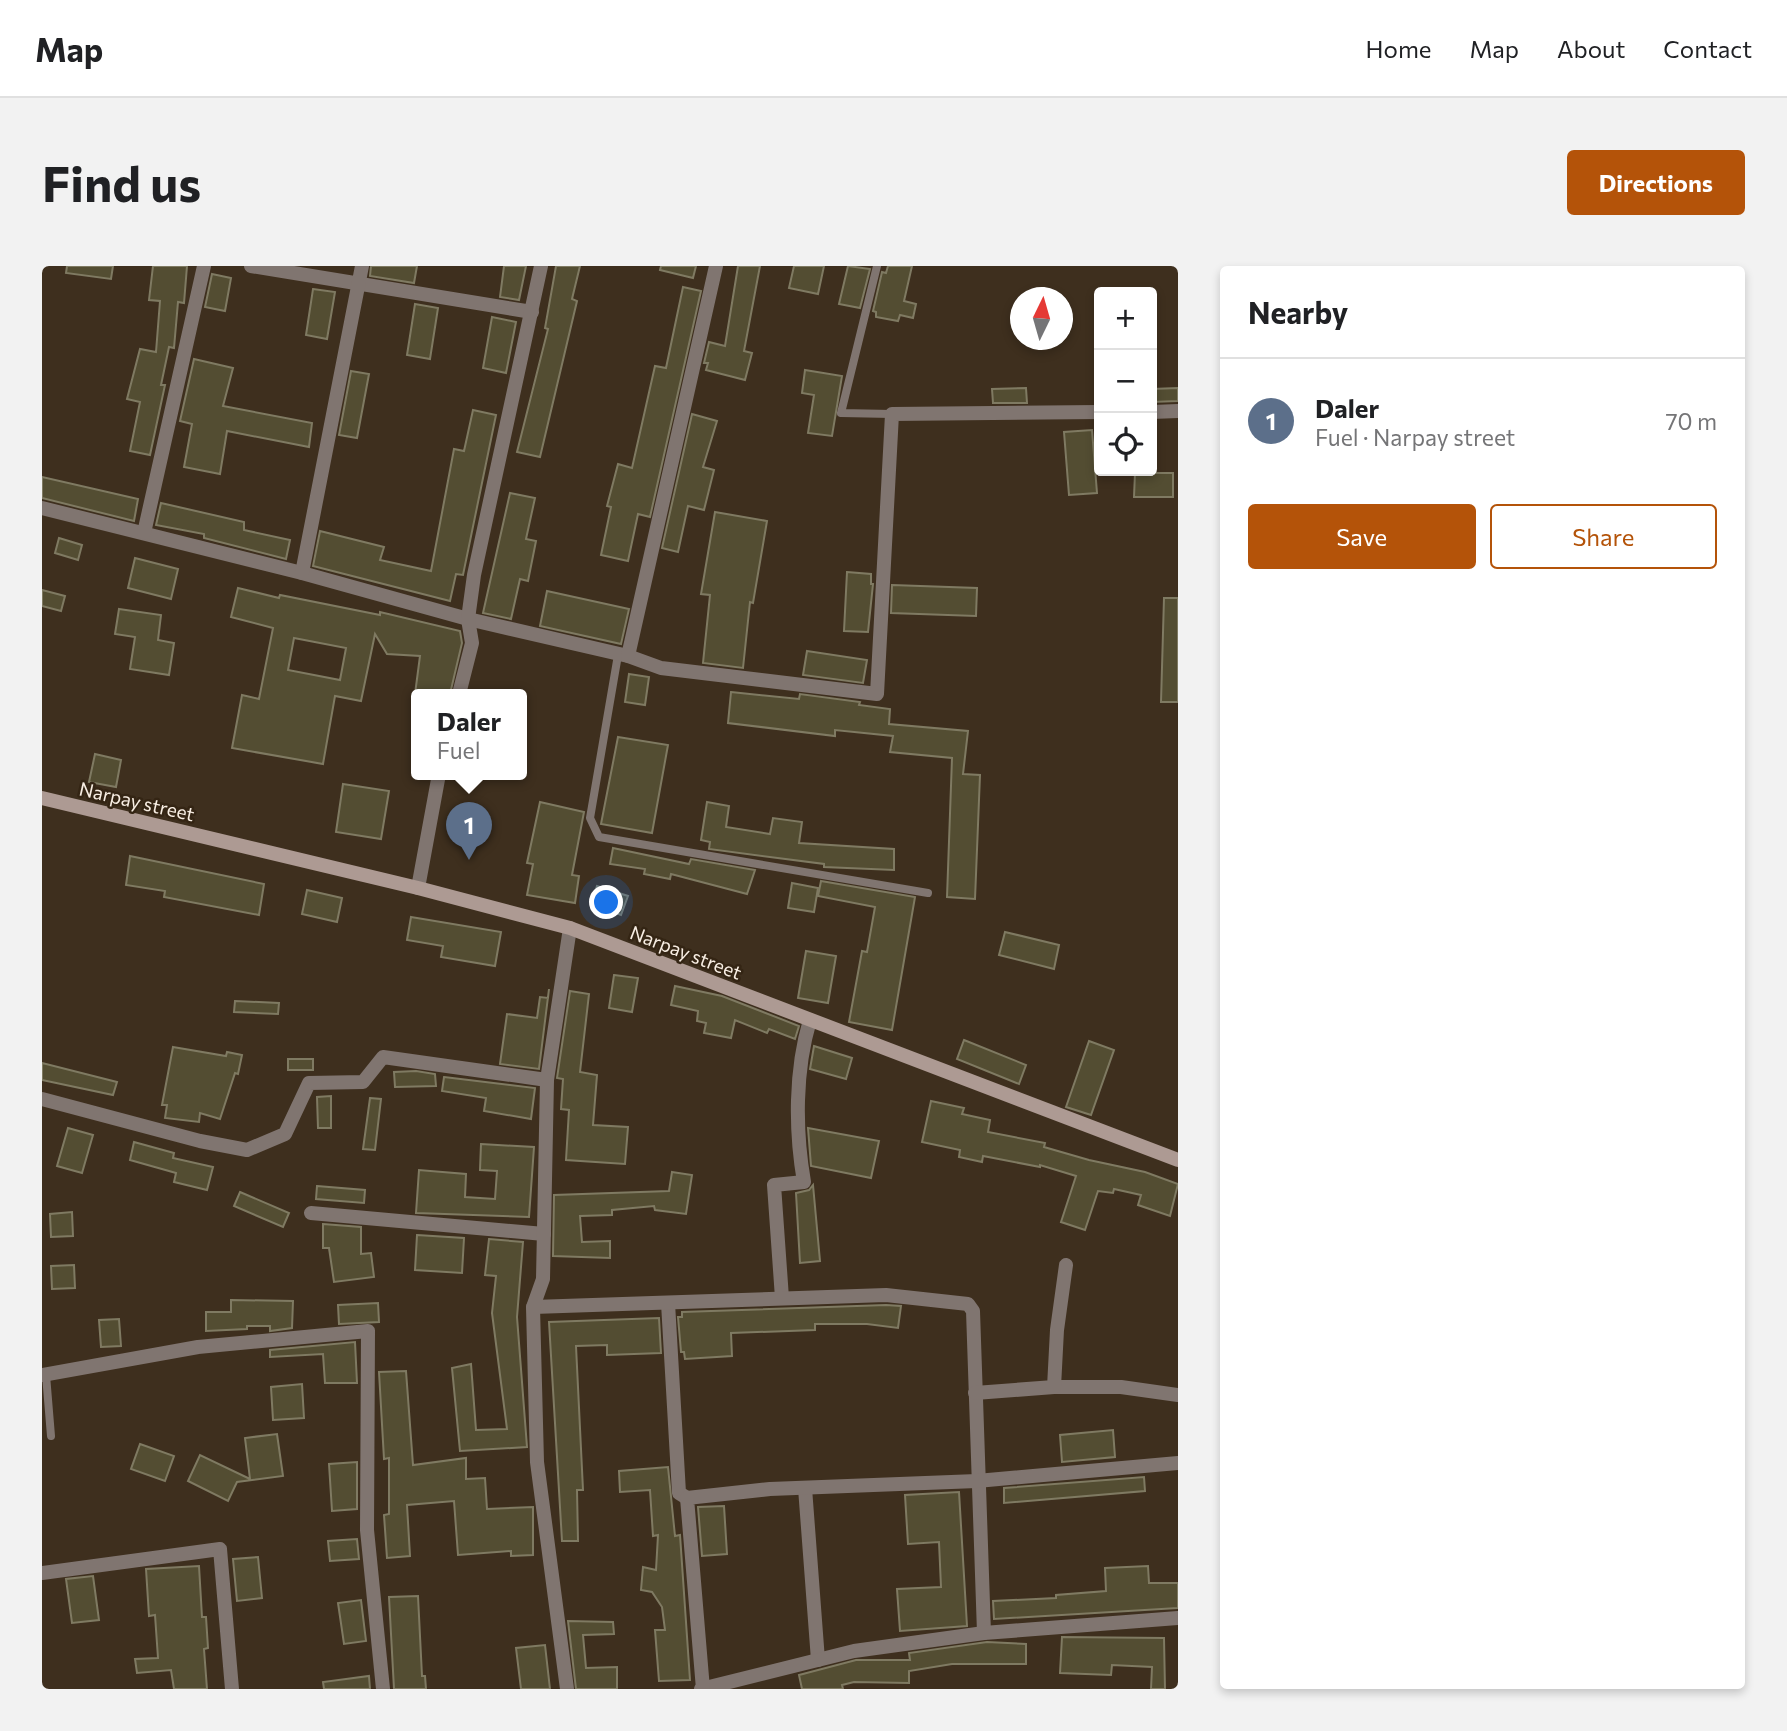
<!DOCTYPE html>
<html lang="en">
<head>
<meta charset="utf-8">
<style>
  body { margin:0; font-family:Commissioner,sans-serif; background:#f2f2f2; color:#202124 }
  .controls { position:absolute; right:21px; top:21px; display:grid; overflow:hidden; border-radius:7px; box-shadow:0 4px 10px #0003 }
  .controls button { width:63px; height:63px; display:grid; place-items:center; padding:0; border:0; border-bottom:2px solid #e0e0e0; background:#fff; color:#202124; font:35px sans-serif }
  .compass { position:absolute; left:968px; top:21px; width:63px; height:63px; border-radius:50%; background:#fff; box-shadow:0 4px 10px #0003; rotate:5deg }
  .you { position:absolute; left:565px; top:637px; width:24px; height:24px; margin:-18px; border:5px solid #fff; border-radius:50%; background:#1a73e8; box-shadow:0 0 0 10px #1a73e833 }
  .badge { display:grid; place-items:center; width:46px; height:46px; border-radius:50%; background:#b45309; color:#fff; font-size:23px; font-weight:700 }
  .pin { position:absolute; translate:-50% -58px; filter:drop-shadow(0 2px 4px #0008) }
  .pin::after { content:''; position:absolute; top:37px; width:24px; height:21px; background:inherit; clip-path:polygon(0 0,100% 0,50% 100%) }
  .popup { position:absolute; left:369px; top:423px; width:116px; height:91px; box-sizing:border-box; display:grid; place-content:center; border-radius:7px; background:#fff; filter:drop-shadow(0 2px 5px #0005); font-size:23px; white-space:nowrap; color:#757577 }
  .popup b { font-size:26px; color:#202124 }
  .popup::after { content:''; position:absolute; left:50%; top:100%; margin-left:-14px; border:14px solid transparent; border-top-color:#fff }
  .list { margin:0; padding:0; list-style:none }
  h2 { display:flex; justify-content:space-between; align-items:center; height:91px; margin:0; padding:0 28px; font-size:30px }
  h2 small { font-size:23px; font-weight:400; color:#757577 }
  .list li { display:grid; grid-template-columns:46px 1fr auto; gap:21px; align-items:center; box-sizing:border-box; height:126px; padding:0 28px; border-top:2px solid #e0e0e0 }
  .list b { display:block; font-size:26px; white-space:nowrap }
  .list p { margin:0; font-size:23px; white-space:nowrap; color:#757577 }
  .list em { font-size:23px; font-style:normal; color:#757577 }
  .actions { display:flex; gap:14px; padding:21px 28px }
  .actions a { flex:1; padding:16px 0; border:2px solid #b45309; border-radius:7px; text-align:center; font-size:24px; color:#b45309 }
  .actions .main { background:#b45309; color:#fff }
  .icon { flex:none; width:38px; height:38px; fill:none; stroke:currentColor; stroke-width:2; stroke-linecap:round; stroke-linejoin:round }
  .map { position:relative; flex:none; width:1136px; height:1423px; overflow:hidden; border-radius:7px }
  header { display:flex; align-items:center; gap:42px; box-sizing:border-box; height:98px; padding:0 35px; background:#fff; border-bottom:2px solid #e0e0e0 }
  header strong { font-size:33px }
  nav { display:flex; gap:38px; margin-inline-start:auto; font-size:24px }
  .intro { display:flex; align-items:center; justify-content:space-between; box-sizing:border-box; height:168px; padding:0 42px }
  h1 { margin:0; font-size:49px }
  .button { padding:18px 32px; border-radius:7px; background:#b45309; color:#fff; font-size:24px; font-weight:700 }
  main { display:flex; gap:42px; padding:0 42px }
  aside { flex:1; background:#fff; border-radius:7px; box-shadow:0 4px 10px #0003 }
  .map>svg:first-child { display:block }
  .building { fill:#534d32; stroke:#7f7a62; stroke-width:2; fill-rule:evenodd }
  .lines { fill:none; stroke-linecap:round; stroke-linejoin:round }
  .lane { stroke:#807570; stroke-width:8 }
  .street { stroke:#807570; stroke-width:14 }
  .secondary { stroke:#ad9a93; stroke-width:14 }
  .labels { text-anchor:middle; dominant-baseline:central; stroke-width:5; stroke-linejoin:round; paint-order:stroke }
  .street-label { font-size:19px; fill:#f8eee3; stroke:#342514 }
</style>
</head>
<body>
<header>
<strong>Map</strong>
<nav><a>Home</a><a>Map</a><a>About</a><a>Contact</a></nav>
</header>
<div class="intro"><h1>Find us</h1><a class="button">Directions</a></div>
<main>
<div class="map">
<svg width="1136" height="1423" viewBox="0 0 1136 1423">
  <rect width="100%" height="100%" fill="#3e2f1e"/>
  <g class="building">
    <path d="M25,0H71L69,13L24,7Z"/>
    <path d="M111,0H145L142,37L136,36L132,82L127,81L119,119H123L108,189L88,185L98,136L85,133L98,83L114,86L118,35L107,34Z"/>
    <path d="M329,0H375L372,17L328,10Z"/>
    <path d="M462,0H484L477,34L458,31Z"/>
    <path d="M514,0H538L530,33L535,35L498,191L475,186L506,63L503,62Z"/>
    <path d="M619,0H654L651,12L618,4Z"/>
    <path d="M696,0H718L702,85L710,87L703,114L664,104L666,97H662L667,76L683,80Z"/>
    <path d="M752,0H782L776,28L747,22Z"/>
    <path d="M806,0L828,3L818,42L797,38Z"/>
    <path d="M846,0H870L862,35L874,38L871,52L858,49L856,55L834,51V46L831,45L840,6L844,7Z"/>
    <path d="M170,8L189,12L183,45L163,41Z"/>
    <path d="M641,21L659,25L608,251L596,248L586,295L559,289L569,241L565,240L576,198L590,202L613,100L624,102Z"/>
    <path d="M271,23L293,26L285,73L264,69Z"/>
    <path d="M373,38L396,42L388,93L365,89Z"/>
    <path d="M450,51L474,56L464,107L441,102Z"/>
    <path d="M152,93L191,102L181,140L270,157L267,181L185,165L178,208L142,201L150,158L138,155Z"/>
    <path d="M763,104L800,110L790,170L766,167L772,129L760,127Z"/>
    <path d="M309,105L327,108L315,172L297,169Z"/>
    <path d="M984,122L985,137H951L950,123Z"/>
    <path d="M1136,122V135L1110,136V123Z"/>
    <path d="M431,144L454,149L421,309L414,308L408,335L271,300L278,265L342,281L338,294L389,305L412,183L422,185Z"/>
    <path d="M650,148L675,155L661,201L672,204L662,244L646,240L636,286L620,282Z"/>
    <path d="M1050,164L1055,227L1027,229L1022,166Z"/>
    <path d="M1093,207H1131V231H1092Z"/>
    <path d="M0,211L96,233L92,255L0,232Z"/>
    <path d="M468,227L493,232L484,273L494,275L486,315L478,313L469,353L441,347Z"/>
    <path d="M119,237L202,256V264L248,274L244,293L162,272V268L114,259Z"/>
    <path d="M673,246L725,255L711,337L708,336L701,402L661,397L668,329L659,328Z"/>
    <path d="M17,272L40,279L36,294L13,287Z"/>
    <path d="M93,292L136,303L129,333L86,322Z"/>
    <path d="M805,306L829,308V318H831L826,366L802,365Z"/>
    <path d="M850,319L935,322L934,350L849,347Z"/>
    <path d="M196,322L237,332L238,329L338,349V346L418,365L420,377L408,428H373L378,390L345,388L333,368L319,435L293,430L281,498L190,482L200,429L217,433L231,362L189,351ZM252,372L304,382L298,414L246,404Z"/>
    <path d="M0,324L23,330L19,345L0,340Z"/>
    <path d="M505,325L587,343L579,378L498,360Z"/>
    <path d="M1122,332H1136V436H1119Z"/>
    <path d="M77,343L119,349L116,374L132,377L127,409L88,403L93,371L73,368Z"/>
    <path d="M765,385L825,394L821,417L761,409Z"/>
    <path d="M587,408L607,411L603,439L583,436Z"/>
    <path d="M689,426L757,433L758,428L818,436L817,439L848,443L847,458L926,465L921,508L938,509L933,633L905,631L910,492L848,486L851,470L793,464V470L686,457Z"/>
    <path d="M576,471L626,479L610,567L559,558Z"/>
    <path d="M53,488L79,494L74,521L47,516Z"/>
    <path d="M301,518L347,525L339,573L294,566Z"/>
    <path d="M498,536L542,546L530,609L537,610L533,637L485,629L491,598L485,597Z"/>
    <path d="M665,536L687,540L684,561L728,568L731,552L760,556L757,577L852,583V604L782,601V598L667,583L668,576L659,574Z"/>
    <path d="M571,582L647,598L649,593L713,604L705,628L629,608L628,613L602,608L603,603L568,598Z"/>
    <path d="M88,590L222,618L217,649L122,631L123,625L84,619Z"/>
    <path d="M779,615L873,631L850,764L807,756L820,685L825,686L833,641L776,630Z"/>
    <path d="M750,617L776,622L772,646L746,642Z"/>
    <path d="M555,620L586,630L579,649L549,638Z"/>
    <path d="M265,624L300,632L295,656L260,648Z"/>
    <path d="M369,651L459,666L453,700L399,691L401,680L365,674Z"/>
    <path d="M963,666L1017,679L1012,703L957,689Z"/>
    <path d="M764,685L794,690L786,737L756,732Z"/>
    <path d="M572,709L596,712L590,746L567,742Z"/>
    <path d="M633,720L680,730L757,760L753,773L727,763L725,767L693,754L689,772L662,767L664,757L655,755L656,745L629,739Z"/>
    <path d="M507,723L497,803L458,798L465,748L495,752L498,731L506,732Z"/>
    <path d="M528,725L547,728L538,806L555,809L551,859L586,861L583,898L524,894L527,844L519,843L521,813L515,812Z"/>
    <path d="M193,735L237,737L236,748L192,746Z"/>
    <path d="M922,774L984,799L977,818L915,793Z"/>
    <path d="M1047,775L1072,784L1049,849L1024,841Z"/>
    <path d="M772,780L810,792L804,813L768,803Z"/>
    <path d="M131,781L184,790L185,786L200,789L196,808L193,807L178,853L158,847L157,856L123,852L125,839H120Z"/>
    <rect x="246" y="793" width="25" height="11"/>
    <path d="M0,797L75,816L71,829L0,814Z"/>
    <path d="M374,805L393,808L394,820L353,821L352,806Z"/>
    <path d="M402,811L493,822L489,853L442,845L444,832L400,825Z"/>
    <path d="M289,830V862H276L275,831Z"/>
    <path d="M328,832L339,833L333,884L321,883Z"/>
    <path d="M889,835L922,842L920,848L948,854L946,866L1003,877L1002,881L1047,894L1103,906L1136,918L1128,950L1096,939L1099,929L1072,923L1071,927L1056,925L1043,964L1019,956L1034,910L998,899V901L941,890L940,896L917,891L918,884L880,876Z"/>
    <path d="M26,862L51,869L40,907L15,900Z"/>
    <path d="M766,862L837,875L829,912L769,900Z"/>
    <path d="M92,876L132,887L131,892L171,901L165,924L132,916L134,907L88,894Z"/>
    <path d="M439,878L492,881L487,951L374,947L377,904L424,908L423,931L453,933L455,905L438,904Z"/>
    <path d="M630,906L650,909L644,948L613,944L612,940L570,944V949L538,950L540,976L568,975V992L511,990L512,929L627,925Z"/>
    <path d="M771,919L778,995L758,997L754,927L767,924Z"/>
    <path d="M275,920L323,924L322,937L274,933Z"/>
    <path d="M198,926L247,947L241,961L192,940Z"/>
    <path d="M30,946L31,970L9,971L8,948Z"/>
    <path d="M281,958L319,961V988L329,987L332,1011L292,1016L287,982H281Z"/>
    <path d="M375,969L422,972L420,1007L373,1004Z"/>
    <path d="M447,973L481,976L475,1051L485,1181L418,1185L410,1102L429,1098L434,1164L465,1163L450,1047L454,1010L443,1009Z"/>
    <path d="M32,999L33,1022L10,1023L9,1000Z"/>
    <path d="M189,1034L251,1035L250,1062L228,1065V1060H205V1063L164,1065V1046H189Z"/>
    <path d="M336,1037L337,1056L297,1058L296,1039Z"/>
    <path d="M844,1039L859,1040L856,1062L825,1058H773V1064L689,1067L690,1090L643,1093L642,1086H639L636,1051H640V1046Z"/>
    <path d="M617,1052L619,1087L565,1089V1079L534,1080L541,1224H535L536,1275H520L507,1056Z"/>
    <path d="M77,1053L79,1080L59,1081L57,1054Z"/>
    <path d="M313,1076L315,1117H283L281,1088L228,1091V1084Z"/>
    <path d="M364,1105L371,1199L424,1192V1213L443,1212L445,1243L491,1241V1289L469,1290V1285L416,1289L412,1235L365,1239L368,1290L345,1292L342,1249L347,1248V1192L342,1193L337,1106Z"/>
    <path d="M260,1118L262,1152L231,1154L229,1121Z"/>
    <path d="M1071,1164L1073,1191L1020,1196L1018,1169Z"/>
    <path d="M235,1168L241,1210L195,1216L186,1235L146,1215L158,1189L208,1213L203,1172Z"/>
    <path d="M98,1178L132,1190L123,1215L89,1203Z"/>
    <path d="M315,1196V1243L290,1245L287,1198Z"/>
    <path d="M626,1201L633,1270L638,1269L648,1414L617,1415L613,1364H623L620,1341L610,1326L599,1324L601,1301L614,1304L616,1269L611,1270L608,1224L578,1226L577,1205Z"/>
    <path d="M1102,1211L1103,1225L962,1237V1222Z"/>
    <path d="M917,1226L925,1360L858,1365L855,1323L899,1321L897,1276L866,1278L863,1229Z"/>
    <path d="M682,1240L685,1288L660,1290L656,1241Z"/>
    <path d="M315,1273L317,1293L288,1295L286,1275Z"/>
    <path d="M216,1291L220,1332L195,1335L191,1293Z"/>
    <path d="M157,1300L160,1351H164L166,1382L162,1383L165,1423H132L129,1404L95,1407L93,1393L116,1392L113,1349L107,1350L104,1303Z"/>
    <path d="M1106,1300L1107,1317H1136V1342L952,1353L951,1335L1014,1332V1329L1064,1325L1063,1302Z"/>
    <path d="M51,1310L57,1354L30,1357L24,1313Z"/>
    <path d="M376,1330L380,1410H383L384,1423H352L347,1331Z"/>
    <path d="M319,1334L324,1375L302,1378L296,1337Z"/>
    <path d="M526,1355L571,1356L572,1368L541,1369L544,1402L575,1401V1423H534Z"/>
    <path d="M1020,1371L1122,1372L1123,1423H1109L1110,1401L1070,1399L1069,1409L1018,1407Z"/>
    <path d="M945,1376L984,1378V1398H910L867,1405V1417L812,1416L800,1419L801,1423H760L757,1409L814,1394H868L867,1387Z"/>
    <path d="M503,1379L508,1423H479L474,1382Z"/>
    <path d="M327,1410L328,1423H282L281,1416Z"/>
  </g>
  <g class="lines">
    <g class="lane">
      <path d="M835,0L799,147L850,148"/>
      <path d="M576,389L548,552L557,571L886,627"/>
      <path d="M4,1109L9,1170"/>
    </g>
    <g class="street">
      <path d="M209,0L490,46"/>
      <path d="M1110,146L1136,145"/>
      <path d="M0,242L260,307L426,353L586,390L619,402L835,428L850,148L1057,146"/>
      <path d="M102,267L162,0"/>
      <path d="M260,307L320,0"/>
      <path d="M586,390L674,0"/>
      <path d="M417,428L430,377L426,353L432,309L499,0"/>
      <path d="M376,622L397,508"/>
      <path d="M0,833L158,875L205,884L243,868L267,817L321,816L341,791L505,814"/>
      <path d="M269,947L502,968"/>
      <path d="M740,1032L732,919L762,916C753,864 753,804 768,754"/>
      <path d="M626,1037L637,1227L645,1232"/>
      <path d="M491,1041L844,1029L926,1038L931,1045L942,1367"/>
      <path d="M0,1109L156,1081L326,1065L325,1264L341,1423"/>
      <path d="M1012,1121H1079L1136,1129"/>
      <path d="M933,1127L1012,1121L1015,1064L1024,999"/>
      <path d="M763,1222L776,1394"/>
      <path d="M0,1307L178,1283L190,1423"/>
      <path d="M525,1423L495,1196L491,1041L501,1013L505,814L528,662"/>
      <path d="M659,1423L812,1385L942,1367L1136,1352"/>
      <path d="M661,1423L645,1232L728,1223L935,1215L1136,1197"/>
    </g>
    <path class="secondary" d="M0,532L376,622L528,662L1136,894"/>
  </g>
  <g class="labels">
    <g class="street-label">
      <text transform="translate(95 535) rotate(13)">Narpay street</text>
      <text transform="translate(644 686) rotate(21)">Narpay street</text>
    </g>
  </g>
</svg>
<div class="controls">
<button>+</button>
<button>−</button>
<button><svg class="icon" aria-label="locate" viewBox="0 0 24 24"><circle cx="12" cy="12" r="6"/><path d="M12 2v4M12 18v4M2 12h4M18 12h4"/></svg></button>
</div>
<svg class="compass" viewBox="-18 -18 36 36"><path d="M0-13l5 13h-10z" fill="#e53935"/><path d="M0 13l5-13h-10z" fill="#757577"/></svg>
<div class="you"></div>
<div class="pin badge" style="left:427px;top:594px;background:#5c6f8a">1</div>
<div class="popup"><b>Daler</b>Fuel</div>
</div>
<aside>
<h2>Nearby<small></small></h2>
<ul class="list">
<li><span class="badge" style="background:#5c6f8a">1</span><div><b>Daler</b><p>Fuel · Narpay street</p></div><em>70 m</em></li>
</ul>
<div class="actions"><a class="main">Save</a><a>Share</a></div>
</aside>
</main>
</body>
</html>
